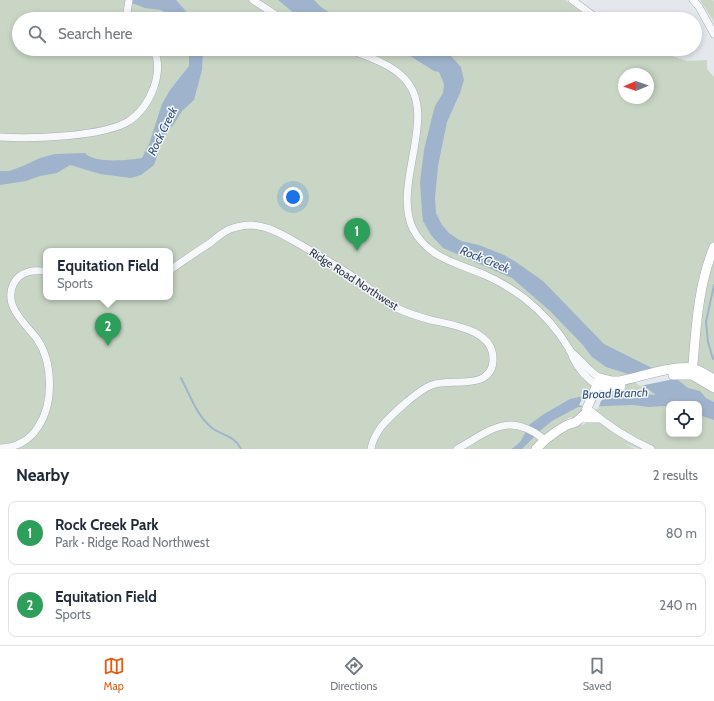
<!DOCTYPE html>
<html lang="en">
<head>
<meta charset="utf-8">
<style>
  body { margin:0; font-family:Cabin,sans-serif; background:#f2f2f3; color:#1f2937 }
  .controls { position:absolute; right:12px; bottom:12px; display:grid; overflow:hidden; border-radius:8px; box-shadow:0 2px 6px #0003 }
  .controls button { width:36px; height:36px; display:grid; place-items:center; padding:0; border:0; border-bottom:1px solid #e0e1e3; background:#fff; color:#1f2937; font:20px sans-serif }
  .compass { position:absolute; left:618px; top:68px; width:36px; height:36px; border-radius:50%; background:#fff; box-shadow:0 2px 6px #0003; rotate:268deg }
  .you { position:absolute; left:293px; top:197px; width:14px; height:14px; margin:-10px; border:3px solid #fff; border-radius:50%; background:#1a73e8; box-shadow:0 0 0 6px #1a73e833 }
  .badge { display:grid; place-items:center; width:26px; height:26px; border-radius:50%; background:#ea580c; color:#fff; font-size:13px; font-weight:700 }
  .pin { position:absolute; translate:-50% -33px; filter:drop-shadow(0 1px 2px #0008) }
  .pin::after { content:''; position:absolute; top:21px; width:14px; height:12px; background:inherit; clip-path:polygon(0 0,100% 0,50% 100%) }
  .popup { position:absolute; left:43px; top:248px; width:130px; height:52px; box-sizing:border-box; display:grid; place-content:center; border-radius:8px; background:#fff; filter:drop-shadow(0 1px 3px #0005); font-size:13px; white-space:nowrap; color:#747a83 }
  .popup b { font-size:15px; color:#1f2937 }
  .popup::after { content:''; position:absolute; left:50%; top:100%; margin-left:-8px; border:8px solid transparent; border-top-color:#fff }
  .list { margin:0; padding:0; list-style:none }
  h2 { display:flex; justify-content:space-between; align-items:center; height:52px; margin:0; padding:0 16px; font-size:17px }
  h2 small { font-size:13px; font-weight:400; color:#747a83 }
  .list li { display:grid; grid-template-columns:26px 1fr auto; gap:12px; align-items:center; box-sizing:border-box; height:64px; margin:0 8px 8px; padding:0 8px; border:1px solid #e0e1e3; border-radius:8px }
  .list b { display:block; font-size:15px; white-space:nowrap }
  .list p { margin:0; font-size:13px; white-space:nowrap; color:#747a83 }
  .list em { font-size:13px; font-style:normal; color:#747a83 }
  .icon { flex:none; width:22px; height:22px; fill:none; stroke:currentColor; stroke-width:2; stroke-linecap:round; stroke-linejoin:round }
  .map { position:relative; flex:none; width:714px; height:449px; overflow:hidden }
  .search { position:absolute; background:#fff; box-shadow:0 2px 6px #0003; left:12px; right:12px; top:12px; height:44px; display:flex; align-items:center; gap:10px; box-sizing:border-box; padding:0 14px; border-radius:22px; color:#747a83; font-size:15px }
  .sheet { height:196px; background:#fff }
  nav { display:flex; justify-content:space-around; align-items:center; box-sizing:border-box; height:56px; border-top:1px solid #e0e1e3; background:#fff; font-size:11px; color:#747a83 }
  nav a { display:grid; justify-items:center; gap:2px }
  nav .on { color:#ea580c }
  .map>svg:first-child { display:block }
  .green { fill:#c9d6c5; fill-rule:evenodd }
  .water { fill:#9fb4cc }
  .pier { fill:#e4e7ec }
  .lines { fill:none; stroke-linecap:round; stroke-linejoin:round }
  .stream { stroke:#9fb4cc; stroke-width:2 }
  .minor-casing { stroke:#a9aeb7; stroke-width:8 }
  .major-casing { stroke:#a3abb8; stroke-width:10 }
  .minor { stroke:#f7f8fa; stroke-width:7 }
  .major { stroke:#fff; stroke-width:9 }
  .labels { text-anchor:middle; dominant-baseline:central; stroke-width:3; stroke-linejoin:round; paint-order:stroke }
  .street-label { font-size:11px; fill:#2b3445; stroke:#f4f6f9 }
  .water-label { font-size:12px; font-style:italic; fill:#34527a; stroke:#f4f6f9 }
</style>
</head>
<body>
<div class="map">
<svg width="714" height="449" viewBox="0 0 714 449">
  <rect width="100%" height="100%" fill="#e4e7ec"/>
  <g class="green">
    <path d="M0,0H565L591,19H19V49H651L652,52L666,54L687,61L707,60V69L714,77V449H639L624,443L635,449H542C554,436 569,426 586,424L583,421L570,417L535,444L531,449H0ZM624,74H648V98H624ZM46,251H170V297H46ZM669,404H699V434H669Z"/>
    <path d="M700,0H713L714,2V22Z"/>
  </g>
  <g class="water">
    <path d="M124,0H176L193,19H174L161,10L145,8Z"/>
    <path d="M278,0H314C333,21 340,11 362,19H306L294,13Z"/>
    <path d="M189,49H203L202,70L194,100L182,111L174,124L164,136L154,165L141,175L131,178L100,174L70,165L57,173L40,176L26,181L0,185V171H9L23,166L40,158L55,154L85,153C94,164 129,160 142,158L149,144L162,104L170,90L189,66Z"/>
    <path d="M395,49H437L451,56L461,67L464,80L460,93L447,122L438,166L435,198L436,213L442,225L449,233L461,241L479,245L504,255L516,262L543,281L604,344L648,366L677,379L688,388L700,391L706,398L714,402V420L699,415V404H669V407L664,406L649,407L633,405L578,407L552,421L541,430L522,449H512L520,442L530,424L544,414L570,399L579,397L611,398L641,394L656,395L628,374L606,367L592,357L582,344L550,311L512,278L443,248L431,235L423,221L422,213L420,182L424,150L431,121L435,106L443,93L444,84L439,72L434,71L407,54Z"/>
  </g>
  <g class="pier">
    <path d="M657,368L678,377L674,379L640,386L627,376L624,375Z"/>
    <path d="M584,395H590L604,398L601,401L598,409H594L579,405Z"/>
  </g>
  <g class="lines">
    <g class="stream">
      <path d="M713,359L708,342L706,322L714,285"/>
      <path d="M181,378C190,395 197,416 212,428C223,436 234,435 241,449"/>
    </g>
    <g class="minor-casing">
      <g id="minor">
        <path d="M253,0L282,19"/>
        <path d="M572,0L598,19"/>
        <path d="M693,0L699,7L714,34"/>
        <path d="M126,19L129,0"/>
        <path d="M349,49C367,57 389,63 403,77C441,114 391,183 413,229C428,258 457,263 485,275C499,281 512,289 524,298C542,312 558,330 570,350C571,352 572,355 573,358C578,368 587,379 597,385"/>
        <path d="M0,137C31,139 103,137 129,121C141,113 149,101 154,87C158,75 160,61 153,49"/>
        <path d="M170,270C183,261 196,252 210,243C216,238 223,232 230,229C236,227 244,225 251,225C270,226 285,236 301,245C319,256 338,266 355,278C370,288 383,301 399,309C409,314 420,317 431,320C453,325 495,330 493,361C491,391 451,378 432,385C418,390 390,416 381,427C376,434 372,441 371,449"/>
        <path d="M570,351C581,359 588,371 600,378"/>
        <path d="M587,408C607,425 628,439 651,449"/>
        <path d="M0,448C16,448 30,440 38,427C54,403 53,362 37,339C29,328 16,317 12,304C8,290 14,276 28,272C34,270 40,271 46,271"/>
        <path d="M457,449C491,430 509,411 545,440"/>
      </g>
    </g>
    <g class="major-casing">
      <g id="major">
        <path d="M673,375H692L714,388"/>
        <path d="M692,375C696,332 697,288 714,247"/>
        <path d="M597,385L605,387L621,386"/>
        <path d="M581,418H598"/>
        <path d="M536,449L545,440L557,431L567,425L576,422L586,413L587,408L600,378L612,381H620C640,377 673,365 692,368C700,370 707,375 714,379"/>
      </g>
    </g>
    <use href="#minor" class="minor"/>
    <use href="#major" class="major"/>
  </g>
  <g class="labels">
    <g class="street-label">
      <text transform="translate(354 279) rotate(33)">Ridge Road Northwest</text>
    </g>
    <g class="water-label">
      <text transform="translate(162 131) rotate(-64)">Rock Creek</text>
      <text transform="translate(485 259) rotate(22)">Rock Creek</text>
      <text transform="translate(615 393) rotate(-2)">Broad Branch</text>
    </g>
  </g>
</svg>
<div class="controls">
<button><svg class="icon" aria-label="locate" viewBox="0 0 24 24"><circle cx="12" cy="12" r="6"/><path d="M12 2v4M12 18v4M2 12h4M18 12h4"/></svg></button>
</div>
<svg class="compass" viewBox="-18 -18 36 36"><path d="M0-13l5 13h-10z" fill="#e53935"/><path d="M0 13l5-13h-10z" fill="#747a83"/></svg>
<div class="you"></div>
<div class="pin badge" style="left:357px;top:251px;background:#2e9e5b">1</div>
<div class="pin badge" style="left:108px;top:346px;background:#2e9e5b">2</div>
<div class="popup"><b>Equitation Field</b>Sports</div>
<div class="search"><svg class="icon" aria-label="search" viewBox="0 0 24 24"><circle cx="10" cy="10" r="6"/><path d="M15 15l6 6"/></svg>Search here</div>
</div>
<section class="sheet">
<h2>Nearby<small>2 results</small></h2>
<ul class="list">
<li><span class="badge" style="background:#2e9e5b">1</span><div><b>Rock Creek Park</b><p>Park · Ridge Road Northwest</p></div><em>80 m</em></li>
<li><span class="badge" style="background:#2e9e5b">2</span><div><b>Equitation Field</b><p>Sports</p></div><em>240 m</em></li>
</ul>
</section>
<nav>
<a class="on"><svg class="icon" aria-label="map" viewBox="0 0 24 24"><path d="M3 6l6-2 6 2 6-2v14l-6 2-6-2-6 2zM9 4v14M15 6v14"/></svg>Map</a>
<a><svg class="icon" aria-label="directions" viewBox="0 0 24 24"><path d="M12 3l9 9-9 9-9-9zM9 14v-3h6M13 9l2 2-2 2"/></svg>Directions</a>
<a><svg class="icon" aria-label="saved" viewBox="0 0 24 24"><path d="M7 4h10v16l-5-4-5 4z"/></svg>Saved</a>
</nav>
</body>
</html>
